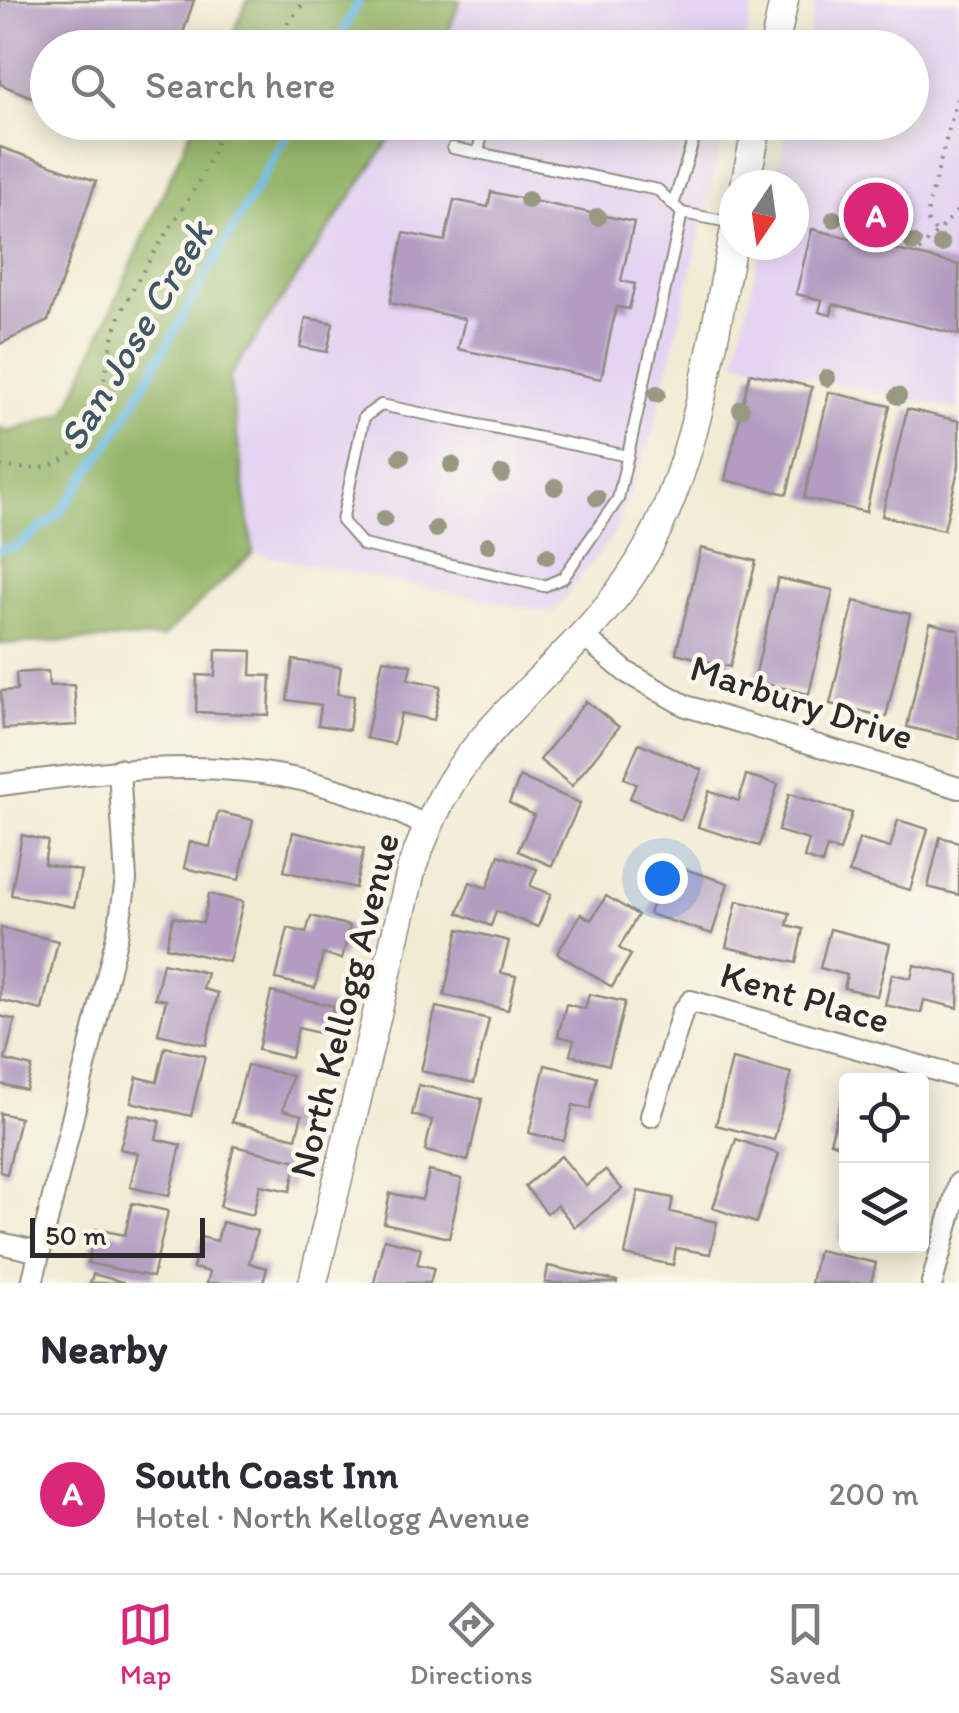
<!DOCTYPE html>
<html lang="en">
<head>
<meta charset="utf-8">
<style>
  body { margin:0; font-family:Itim,sans-serif; background:#f2f2f3; color:#2b2b33 }
  .controls { position:absolute; right:30px; bottom:30px; display:grid; overflow:hidden; border-radius:10px; box-shadow:0 5px 25px #0003 }
  .controls button { width:90px; height:90px; display:grid; place-items:center; padding:0; border:0; border-bottom:2px solid #e1e1e2; background:#fff; color:#2b2b33; font:50px sans-serif }
  .compass { position:absolute; left:719px; top:170px; width:90px; height:90px; border-radius:50%; background:#fff; box-shadow:0 5px 25px #0003; rotate:193deg }
  .scale { position:absolute; left:30px; bottom:25px; width:175px; box-sizing:border-box; padding-left:10px; border:5px solid #2b2b2b; border-top:0; font-size:28px; line-height:35px; white-space:nowrap; color:#2b2b2b; -webkit-text-stroke:8px #fbf7ec; paint-order:stroke }
  .you { position:absolute; left:662px; top:878px; width:35px; height:35px; margin:-25px; border:8px solid #fff; border-radius:50%; background:#1a73e8; box-shadow:0 0 0 15px #1a73e833 }
  .badge { display:grid; place-items:center; width:65px; height:65px; border-radius:50%; background:#db2777; color:#fff; font-size:32px; font-weight:700 }
  .pin { position:absolute; translate:-50% -50%; border:5px solid #fff; box-shadow:0 2px 10px #0006 }
  .list { margin:0; padding:0; list-style:none }
  h2 { display:flex; justify-content:space-between; align-items:center; height:130px; margin:0; padding:0 40px; font-size:42px }
  h2 small { font-size:32px; font-weight:400; color:#7c7c81 }
  .list li { display:grid; grid-template-columns:65px 1fr auto; gap:30px; align-items:center; box-sizing:border-box; height:160px; padding:0 40px; border-top:2px solid #e1e1e2 }
  .list b { display:block; font-size:38px; white-space:nowrap }
  .list p { margin:0; font-size:32px; white-space:nowrap; color:#7c7c81 }
  .list em { font-size:32px; font-style:normal; color:#7c7c81 }
  .icon { flex:none; width:55px; height:55px; fill:none; stroke:currentColor; stroke-width:2; stroke-linecap:round; stroke-linejoin:round }
  .map { position:relative; flex:none; width:959px; height:1283px; overflow:hidden }
  .search { position:absolute; background:#fff; box-shadow:0 5px 25px #0003; left:30px; right:30px; top:30px; height:110px; display:flex; align-items:center; gap:25px; box-sizing:border-box; padding:0 35px; border-radius:55px; color:#7c7c81; font-size:38px }
  .sheet { height:290px; background:#fff }
  nav { display:flex; justify-content:space-around; align-items:center; box-sizing:border-box; height:140px; border-top:2px solid #e1e1e2; background:#fff; font-size:28px; color:#7c7c81 }
  nav a { display:grid; justify-items:center; gap:5px }
  nav .on { color:#db2777 }
  .map>svg:first-child { display:block }
  .built { fill:#e4d3f2 }
  .forest { fill:#95b66a; stroke:#60704a; stroke-width:2.5 }
  .lines { fill:none; stroke-linecap:round; stroke-linejoin:round }
  .stream { stroke:#6fbeea; stroke-width:8 }
  .building { fill:#b39bc1 }
  .lane-casing { stroke:#8e8b80; stroke-width:14 }
  .street-casing { stroke:#8e8b80; stroke-width:24 }
  .secondary-casing { stroke:#8e8b80; stroke-width:31 }
  .path { stroke:#8e8b80; stroke-width:4; stroke-dasharray:2.5 8; stroke-linecap:butt }
  .lane { stroke:#fff; stroke-width:10 }
  .street { stroke:#fff; stroke-width:20 }
  .secondary { stroke:#fff; stroke-width:28 }
  .tree { fill:#989982 }
  .labels { text-anchor:middle; dominant-baseline:central; stroke-width:9; stroke-linejoin:round; paint-order:stroke }
  .street-label { font-size:38px; fill:#2b2b2b; stroke:#fbf7ec }
  .water-label { font-size:40px; font-style:italic; fill:#3f5764; stroke:#fbf7ec }
</style>
</head>
<body>
<div class="map">
<svg width="959" height="1283" viewBox="0 0 959 1283">
  <rect width="100%" height="100%" fill="#fbf7ec"/>
  <filter id="ink" filterUnits="userSpaceOnUse"><feTurbulence type="fractalNoise" baseFrequency=".01" numOctaves="2"/><feDisplacementMap in="SourceGraphic" scale="20" xChannelSelector="R" yChannelSelector="G"/><feConvolveMatrix kernelMatrix="1 2 1 2 8 2 1 2 1" color-interpolation-filters="sRGB"/></filter>
  <filter id="wash" filterUnits="userSpaceOnUse"><feTurbulence type="fractalNoise" baseFrequency=".0048" numOctaves="4" result="noise"/><feDisplacementMap in="SourceGraphic" scale="40" xChannelSelector="R" yChannelSelector="G"/><feGaussianBlur stdDeviation="2.25" result="paint"/><feColorMatrix in="noise" values="0 0 0 0 0 0 0 0 0 0 0 0 0 0 0 0 0 1.4 0 .05"/><feComposite in="paint" operator="in"/></filter>
  <g filter="url(#wash)">
    <rect width="100%" height="100%" fill="#f2ebd4"/>
    <g class="built">
      <path d="M460,0H755L743,47L443,48Z"/>
      <path d="M816,0H959V410L735,361L761,245H794V185H775L789,123L912,122V48L806,47Z"/>
      <path d="M401,123H726L653,433L613,536L552,613L253,553L229,377Z"/>
    </g>
    <g class="forest">
      <path d="M248,0H460L443,47H227Z"/>
      <path d="M194,123H401L229,377L253,553L163,637L0,644V428L9,432L66,413Z"/>
    </g>
    <g class="lines">
      <g class="stream">
        <path d="M335,48L359,0"/>
        <path d="M0,549L15,548L60,513L116,434L294,122"/>
      </g>
    </g>
    <g id="blocks">
      <g class="building">
        <path d="M0,0H194L178,48H48V104L0,84Z"/>
        <path d="M94,122H126L113,130Z"/>
        <path d="M0,147L96,181L48,321L0,344Z"/>
        <path d="M491,192L634,222L621,281L635,284L629,309L616,307L601,379L458,349L465,319L390,303L404,233L445,241L454,200L488,207Z"/>
        <path d="M812,229L959,265V335L833,304L831,315L819,312L822,300L796,294Z"/>
        <path d="M306,318L333,323L327,352L300,347Z"/>
        <path d="M750,373L812,387L787,494L725,480Z"/>
        <path d="M829,392L890,406L866,512L804,498Z"/>
        <path d="M907,409L959,421V466L944,530L882,516Z"/>
        <path d="M701,548L756,561L730,667L676,653Z"/>
        <path d="M778,578L833,590L809,694L754,681Z"/>
        <path d="M854,601L910,614L886,717L830,704Z"/>
        <path d="M930,623L959,630V739L907,727Z"/>
        <path d="M216,650L252,651L251,675L271,676L269,715L196,712L197,675L215,676Z"/>
        <path d="M383,659L411,665L408,679L441,686L434,720L401,713L394,744L366,738Z"/>
        <path d="M293,660L341,667L337,694L354,696L349,730L318,725L321,705L287,700Z"/>
        <path d="M48,671L49,686L74,685L77,725L3,729L1,691L17,690L16,673Z"/>
        <path d="M586,701L619,727L572,786L540,760Z"/>
        <path d="M639,743L702,770L681,820L630,798L636,784L624,778Z"/>
        <path d="M746,775L778,784L759,846L698,827L709,791L739,801Z"/>
        <path d="M520,777L580,803L552,866L518,851L534,815L509,803Z"/>
        <path d="M789,794L852,813L840,851L827,847L822,864L804,858L809,840L778,831Z"/>
        <path d="M218,812L253,820L239,880L184,868L190,842L210,847Z"/>
        <path d="M898,820L928,829L910,890L849,873L859,839L890,848Z"/>
        <path d="M293,832L364,849L355,888L284,871Z"/>
        <path d="M22,835L48,841L44,864L81,871L74,907L11,895Z"/>
        <path d="M940,837L959,842V895L928,887Z"/>
        <path d="M499,855L537,869L530,886L551,894L538,927L496,911L491,926L458,913L470,882L487,888Z"/>
        <path d="M681,868L728,883L712,934L649,914L660,880L676,884Z"/>
        <path d="M209,894L243,902L229,962L166,947L173,917L203,923Z"/>
        <path d="M606,896L638,915L619,948L631,955L612,987L557,953L581,914L591,920Z"/>
        <path d="M737,901L790,913L787,925L803,929L796,963L726,947Z"/>
        <path d="M311,916L350,926L342,959L323,954L315,988L276,979L288,928L306,933Z"/>
        <path d="M1,928L58,941L42,1010L0,1000Z"/>
        <path d="M459,929L509,941L501,973L516,976L508,1010L444,995Z"/>
        <path d="M830,929L890,944L877,996L844,988L847,975L820,968Z"/>
        <path d="M163,963L207,973L203,989L218,993L206,1045L158,1034L166,1000L155,998Z"/>
        <path d="M914,965L959,975L958,1008L924,1000L921,1013L885,1005L892,974L911,978Z"/>
        <path d="M271,992L334,1006L327,1035L298,1028L291,1058L258,1050Z"/>
        <path d="M589,994L625,1002L609,1065L570,1055L574,1040L558,1036L566,1004L585,1009Z"/>
        <path d="M436,1007L489,1019L474,1083L421,1071Z"/>
        <path d="M0,1016L15,1020L5,1060L32,1067L26,1090L0,1084Z"/>
        <path d="M165,1047L205,1056L191,1116L131,1102L137,1077L157,1082Z"/>
        <path d="M732,1059L791,1073L774,1140L716,1125Z"/>
        <path d="M247,1065L292,1076L283,1110L302,1115L296,1138L232,1122Z"/>
        <path d="M545,1065L597,1077L590,1109L573,1105L564,1141L529,1133Z"/>
        <path d="M419,1085L482,1099L468,1161L425,1151L432,1120L412,1115Z"/>
        <path d="M845,1087H846V1147L830,1142Z"/>
        <path d="M0,1113L20,1118L7,1174L0,1172Z"/>
        <path d="M129,1114L160,1121L156,1139L181,1145L169,1196L130,1187L138,1153L120,1149Z"/>
        <path d="M736,1139L779,1154L756,1223L713,1208Z"/>
        <path d="M234,1146L297,1161L290,1191L260,1185L253,1215L220,1207Z"/>
        <path d="M561,1156L586,1186L605,1170L622,1189L575,1227L557,1205L547,1213L525,1186Z"/>
        <path d="M429,1171L462,1179L449,1238L384,1223L390,1193L422,1200Z"/>
        <path d="M638,1191L673,1198L670,1212L717,1222L710,1254L676,1248L673,1265L625,1255Z"/>
        <path d="M132,1203L168,1211L153,1277L88,1263L95,1229L125,1235Z"/>
        <path d="M845,1212L846,1213V1241L838,1239Z"/>
        <path d="M222,1222L257,1231L249,1263L267,1268L263,1283H207L210,1272L193,1268L201,1237L217,1241Z"/>
        <path d="M384,1239L421,1248L417,1264L434,1268L430,1283H374Z"/>
        <path d="M818,1250L876,1263L871,1283H811Z"/>
        <path d="M548,1266L617,1281V1283H545Z"/>
        <path d="M93,1274L123,1282V1283H90Z"/>
      </g>
    </g>
  </g>
  <g filter="url(#ink)">
    <use href="#blocks" fill-opacity="0" stroke="#8e8b80" stroke-width="2.5"/>
    <g class="lines">
      <g class="lane-casing">
        <g id="lane">
          <path d="M506,48H518"/>
          <path d="M453,148L658,190L682,213L734,223"/>
          <path d="M478,153L484,122"/>
          <path d="M674,202L699,122"/>
          <path d="M628,456L381,405L364,417L342,521L363,545L544,586L563,578L618,499L682,213"/>
        </g>
      </g>
      <g class="street-casing">
        <g id="street">
          <path d="M581,634L626,672L686,706L959,788"/>
          <path d="M0,785C161,763 277,750 427,826"/>
          <path d="M651,1116L682,1013L691,1001L959,1077"/>
          <path d="M0,1243L40,1252"/>
          <path d="M32,1283L118,932L126,880L119,769"/>
          <path d="M932,1283L959,1183"/>
        </g>
      </g>
      <g class="secondary-casing">
        <g id="secondary">
          <path d="M774,48L784,0"/>
          <path d="M745,185L758,122"/>
          <path d="M313,1283L412,867C427,828 442,791 468,758C520,690 594,637 639,563C697,469 712,341 734,234"/>
        </g>
      </g>
      <g class="path">
        <path d="M267,48L306,0"/>
        <path d="M935,231L928,222V208L959,91"/>
        <path d="M919,251L959,209"/>
        <path d="M0,466C24,469 45,472 66,458C104,431 103,365 117,324C144,252 203,197 223,122"/>
      </g>
      <use href="#lane" class="lane"/>
      <use href="#street" class="street"/>
      <use href="#secondary" class="secondary"/>
    </g>
    <g class="tree">
      <circle cx="528" cy="200" r="9"/>
      <circle cx="857" cy="211" r="9"/>
      <circle cx="598" cy="217" r="9"/>
      <circle cx="834" cy="219" r="9"/>
      <circle cx="880" cy="235" r="9"/>
      <circle cx="913" cy="243" r="9"/>
      <circle cx="941" cy="244" r="9"/>
      <circle cx="827" cy="378" r="9"/>
      <circle cx="657" cy="394" r="9"/>
      <circle cx="898" cy="396" r="9"/>
      <circle cx="741" cy="409" r="9"/>
      <circle cx="401" cy="457" r="9"/>
      <circle cx="452" cy="465" r="9"/>
      <circle cx="502" cy="474" r="9"/>
      <circle cx="555" cy="487" r="9"/>
      <circle cx="597" cy="498" r="9"/>
      <circle cx="384" cy="519" r="9"/>
      <circle cx="436" cy="529" r="9"/>
      <circle cx="488" cy="545" r="9"/>
      <circle cx="547" cy="556" r="9"/>
    </g>
  </g>
  <g class="labels">
    <g class="street-label">
      <text transform="translate(802 702) rotate(18)">Marbury Drive</text>
      <text transform="translate(805 997) rotate(16)">Kent Place</text>
      <text transform="translate(344 1005) rotate(-76)">North Kellogg Avenue</text>
    </g>
    <g class="water-label">
      <text transform="translate(135 335) rotate(-59)">San Jose Creek</text>
    </g>
  </g>
</svg>
<div class="controls">
<button><svg class="icon" aria-label="locate" viewBox="0 0 24 24"><circle cx="12" cy="12" r="6"/><path d="M12 2v4M12 18v4M2 12h4M18 12h4"/></svg></button>
<button><svg class="icon" aria-label="layers" viewBox="0 0 24 24"><path d="M12 4l9 5-9 5-9-5zM3 14l9 5 9-5"/></svg></button>
</div>
<svg class="compass" viewBox="-18 -18 36 36"><path d="M0-13l5 13h-10z" fill="#e53935"/><path d="M0 13l5-13h-10z" fill="#7c7c81"/></svg>
<div class="scale">50 m</div>
<div class="you"></div>
<div class="pin badge" style="left:876px;top:215px">A</div>
<div class="search"><svg class="icon" aria-label="search" viewBox="0 0 24 24"><circle cx="10" cy="10" r="6"/><path d="M15 15l6 6"/></svg>Search here</div>
</div>
<section class="sheet">
<h2>Nearby<small></small></h2>
<ul class="list">
<li><span class="badge">A</span><div><b>South Coast Inn</b><p>Hotel · North Kellogg Avenue</p></div><em>200 m</em></li>
</ul>
</section>
<nav>
<a class="on"><svg class="icon" aria-label="map" viewBox="0 0 24 24"><path d="M3 6l6-2 6 2 6-2v14l-6 2-6-2-6 2zM9 4v14M15 6v14"/></svg>Map</a>
<a><svg class="icon" aria-label="directions" viewBox="0 0 24 24"><path d="M12 3l9 9-9 9-9-9zM9 14v-3h6M13 9l2 2-2 2"/></svg>Directions</a>
<a><svg class="icon" aria-label="saved" viewBox="0 0 24 24"><path d="M7 4h10v16l-5-4-5 4z"/></svg>Saved</a>
</nav>
</body>
</html>
